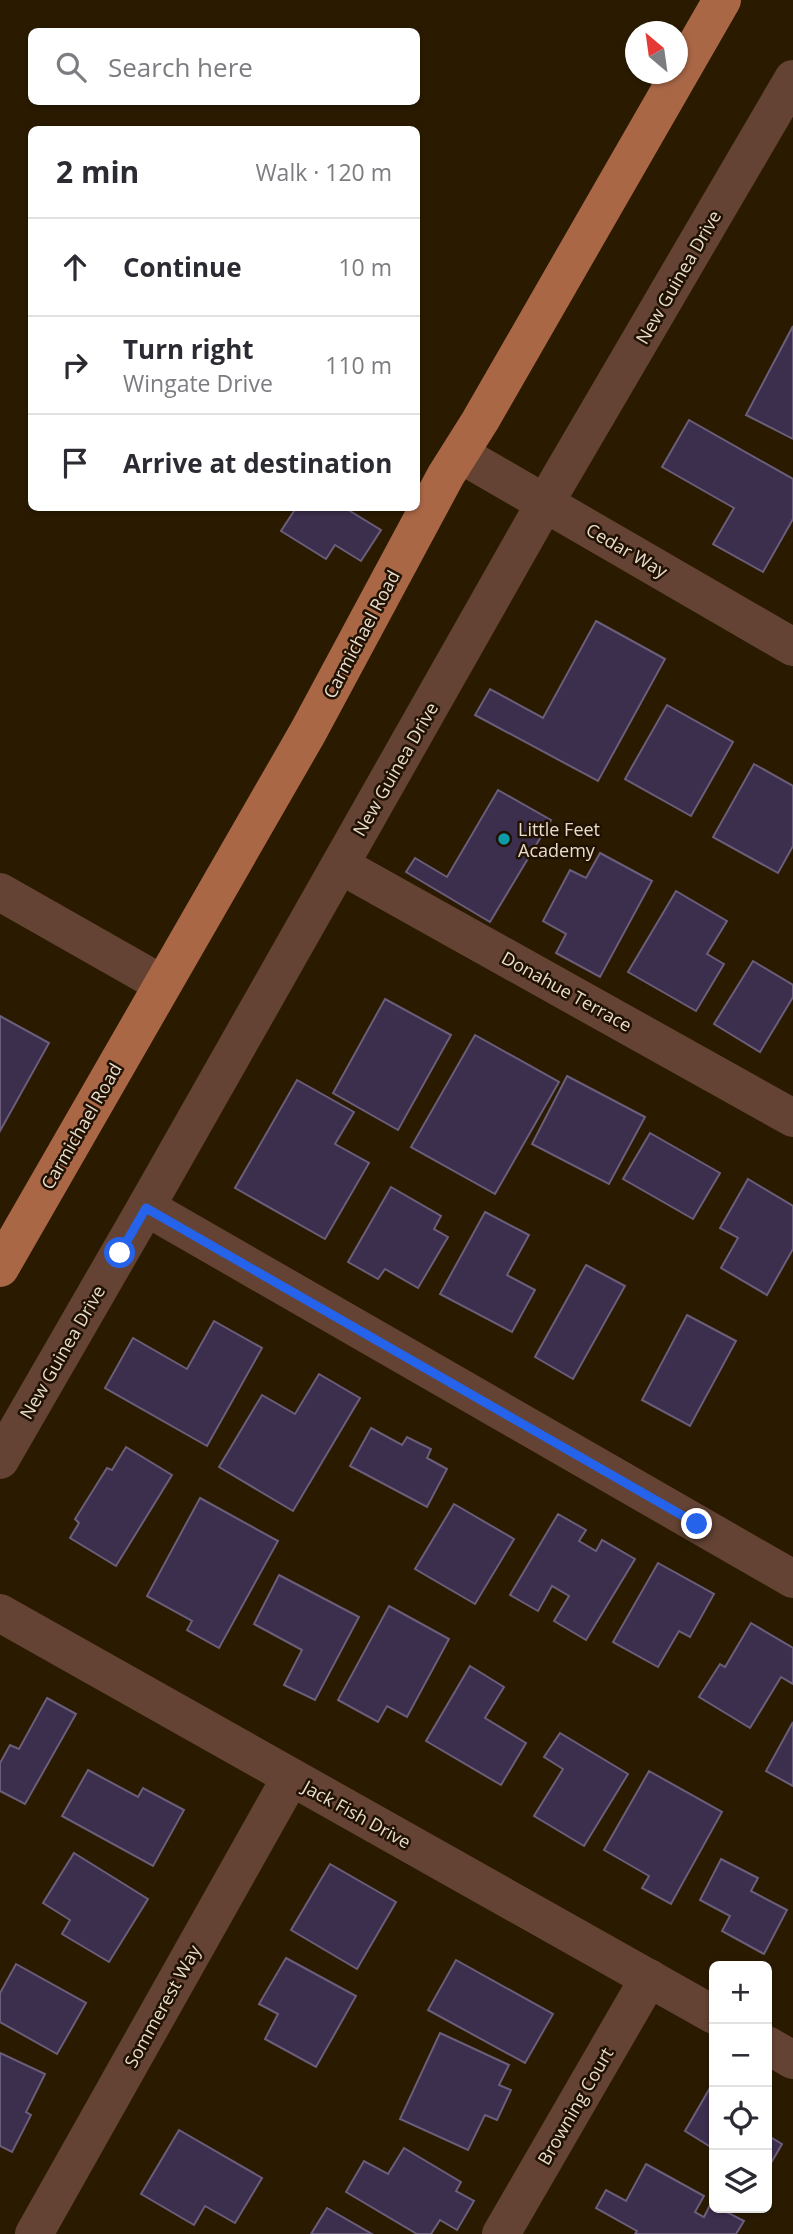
<!DOCTYPE html>
<html lang="en">
<head>
<meta charset="utf-8">
<style>
  body { margin:0; font-family:"Open Sans",sans-serif; background:#f7f7f7; color:#2b2b33 }
  .controls { position:absolute; right:21px; bottom:21px; display:grid; overflow:hidden; border-radius:10px; box-shadow:0 2px 5px #0004 }
  .controls button { width:63px; height:63px; display:grid; place-items:center; padding:0; border:0; border-bottom:2px solid #e1e1e2; background:#fff; color:#2b2b33; font:35px sans-serif }
  .compass { position:absolute; left:625px; top:21px; width:63px; height:63px; border-radius:50%; background:#fff; box-shadow:0 2px 5px #0004; rotate:331deg }
  .stop { position:absolute; width:21px; height:21px; margin:-16px; border:5px solid #2563eb; border-radius:50%; background:#fff }
  .stop.end { background:#2563eb; border-color:#fff; box-shadow:0 2px 7px #0008 }
  .list { margin:0; padding:0; list-style:none }
  h2 { display:flex; justify-content:space-between; align-items:center; height:91px; margin:0; padding:0 28px; font-size:30px }
  h2 small { font-size:23px; font-weight:400; color:#7c7c81 }
  .list li { display:grid; grid-template-columns:46px 1fr auto; gap:21px; align-items:center; box-sizing:border-box; height:98px; padding:0 28px; border-top:2px solid #e1e1e2 }
  .list b { display:block; font-size:26px; white-space:nowrap }
  .list p { margin:0; font-size:23px; white-space:nowrap; color:#7c7c81 }
  .list em { font-size:23px; font-style:normal; color:#7c7c81 }
  .icon { flex:none; width:38px; height:38px; fill:none; stroke:currentColor; stroke-width:2; stroke-linecap:round; stroke-linejoin:round }
  .map { position:relative; flex:none; width:793px; height:2234px; overflow:hidden }
  .search { position:absolute; background:#fff; box-shadow:0 2px 5px #0004; left:28px; top:28px; width:392px; height:77px; display:flex; align-items:center; gap:18px; box-sizing:border-box; padding:0 24px; border-radius:10px; color:#7c7c81; font-size:26px }
  .panel { position:absolute; background:#fff; box-shadow:0 2px 5px #0004; left:28px; top:126px; width:392px; height:385px; border-radius:10px }
  .map>svg:first-child { display:block }
  .building { fill:#3c2e4d; stroke:#6a5e7b; stroke-width:2 }
  .lines { fill:none; stroke-linecap:round; stroke-linejoin:round }
  .minor { stroke:#644334; stroke-width:38 }
  .primary { stroke:#aa6746; stroke-width:38 }
  .route { stroke:#2563eb; stroke-width:9 }
  .culture-dot { fill:#0f9aa8; stroke:#201100; stroke-width:2.5 }
  .labels { text-anchor:middle; dominant-baseline:central; stroke-width:5; stroke-linejoin:round; paint-order:stroke }
  .street-label { font-size:18px; fill:#e7dccd; stroke:#201100 }
  .poi-label { font-size:18px; fill:#e7dccd; stroke:#201100; text-anchor:start }
</style>
</head>
<body>
<div class="map">
<svg width="793" height="2234" viewBox="0 0 793 2234">
  <rect width="100%" height="100%" fill="#2a1a00"/>
  <g class="building">
    <path d="M793,326V439L746,415Z"/>
    <path d="M689,420L793,479V519L763,572L713,544L734,508L662,467Z"/>
    <path d="M296,508H345L381,530L361,561L335,545L326,559L281,531Z"/>
    <path d="M596,621L665,659L598,781L475,715L490,689L543,718Z"/>
    <path d="M667,705L733,742L691,816L625,779Z"/>
    <path d="M754,764L793,786V846L778,873L713,837Z"/>
    <path d="M498,790L551,820L490,922L406,872L415,858L447,877Z"/>
    <path d="M600,853L652,881L600,977L556,953L566,934L543,921L570,870L586,878Z"/>
    <path d="M676,891L727,921L707,954L724,964L696,1011L628,972Z"/>
    <path d="M753,961L793,985V997L760,1052L714,1024Z"/>
    <path d="M385,999L451,1035L398,1130L333,1093Z"/>
    <path d="M0,1016L49,1043L0,1131Z"/>
    <path d="M475,1035L559,1082L495,1194L411,1147Z"/>
    <path d="M567,1076L645,1117L609,1184L532,1144Z"/>
    <path d="M297,1080L354,1112L335,1144L369,1163L325,1239L235,1188Z"/>
    <path d="M650,1133L720,1173L693,1219L623,1179Z"/>
    <path d="M748,1179L793,1206V1249L767,1295L721,1268L738,1238L720,1228Z"/>
    <path d="M391,1187L441,1216L434,1229L448,1237L418,1288L385,1269L378,1279L348,1262Z"/>
    <path d="M485,1212L529,1235L507,1275L535,1290L512,1332L440,1294Z"/>
    <path d="M586,1265L625,1286L573,1379L535,1357Z"/>
    <path d="M687,1315L736,1341L690,1426L642,1400Z"/>
    <path d="M214,1321L262,1348L207,1446L105,1388L133,1338L187,1369Z"/>
    <path d="M319,1374L360,1398L293,1511L219,1467L262,1395L295,1414Z"/>
    <path d="M371,1428L402,1445L407,1437L431,1449L427,1458L447,1469L427,1507L350,1466Z"/>
    <path d="M126,1447L172,1475L116,1566L70,1538L79,1523L75,1519L107,1468L112,1470Z"/>
    <path d="M200,1498L278,1541L219,1648L187,1630L192,1621L147,1596Z"/>
    <path d="M454,1504L514,1539L475,1604L415,1569Z"/>
    <path d="M558,1514L586,1530L579,1541L596,1551L602,1540L635,1559L586,1640L554,1621L569,1596L552,1586L538,1611L510,1595Z"/>
    <path d="M658,1563L714,1594L690,1637L679,1631L658,1667L613,1642Z"/>
    <path d="M279,1575L359,1617L315,1700L284,1685L302,1650L254,1624Z"/>
    <path d="M389,1606L449,1639L407,1717L387,1706L378,1722L338,1700Z"/>
    <path d="M751,1623L793,1648V1684L781,1677L750,1728L699,1697L720,1664L725,1667Z"/>
    <path d="M470,1666L504,1687L485,1718L526,1743L501,1785L426,1741Z"/>
    <path d="M47,1698L76,1714L25,1804L0,1791V1763L10,1745L19,1749Z"/>
    <path d="M793,1722V1786L766,1771Z"/>
    <path d="M560,1733L628,1774L584,1846L534,1816L563,1769L544,1757Z"/>
    <path d="M88,1770L138,1797L143,1788L184,1810L153,1866L62,1816Z"/>
    <path d="M649,1771L722,1812L671,1904L642,1888L649,1876L604,1850Z"/>
    <path d="M74,1853L148,1899L109,1962L62,1934L70,1920L43,1903Z"/>
    <path d="M721,1859L758,1878L751,1891L787,1910L764,1954L722,1931L730,1916L700,1900Z"/>
    <path d="M330,1864L396,1902L357,1969L291,1930Z"/>
    <path d="M286,1958L356,1996L316,2067L265,2039L278,2014L259,2004Z"/>
    <path d="M456,1960L553,2014L525,2063L428,2010Z"/>
    <path d="M16,1964L86,2003L57,2054L0,2022V1993Z"/>
    <path d="M440,2033L509,2065L499,2085L511,2090L497,2120L485,2115L468,2150L400,2119Z"/>
    <path d="M0,2053L45,2074L26,2112L31,2115L12,2152L0,2146Z"/>
    <path d="M714,2081V2149L685,2131Z"/>
    <path d="M179,2130L262,2178L235,2223L205,2206L194,2225L141,2194Z"/>
    <path d="M767,2135L782,2144L767,2170Z"/>
    <path d="M404,2148L461,2182L456,2191L474,2201L457,2230L440,2220L431,2234H417L346,2192L364,2161L388,2174Z"/>
    <path d="M646,2164L704,2196L695,2212L704,2217L711,2203L714,2205V2208H719L744,2221L736,2234H635L637,2231L596,2208L606,2190L626,2201Z"/>
    <path d="M327,2208L372,2234H311Z"/>
  </g>
  <g class="lines">
    <g class="minor">
      <path d="M460,454L793,647"/>
      <path d="M340,865L793,1118"/>
      <path d="M0,892L162,984"/>
      <path d="M146,1207L793,1579"/>
      <path d="M0,1460L146,1207L545,503L793,79"/>
      <path d="M0,1613L714,2015"/>
      <path d="M767,2045L793,2060"/>
      <path d="M34,2234L291,1777"/>
      <path d="M501,2234L649,1978"/>
    </g>
    <path class="primary" d="M0,1268L308,732L446,475L480,421L722,0"/>
  </g>
  <g class="lines">
    <path class="route" d="M120,1253L146,1208L697,1524"/>
  </g>
  <circle class="culture-dot" cx="504" cy="839" r="7"/>
  <g class="labels">
    <g class="street-label">
      <text transform="translate(678 277) rotate(-60)">New Guinea Drive</text>
      <text transform="translate(627 550) rotate(30)">Cedar Way</text>
      <text transform="translate(361 634) rotate(-62)">Carmichael Road</text>
      <text transform="translate(395 769) rotate(-60)">New Guinea Drive</text>
      <text transform="translate(567 991) rotate(29)">Donahue Terrace</text>
      <text transform="translate(81 1126) rotate(-60)">Carmichael Road</text>
      <text transform="translate(62 1352) rotate(-60)">New Guinea Drive</text>
      <text transform="translate(357 1814) rotate(29)">Jack Fish Drive</text>
      <text transform="translate(162 2006) rotate(-61)">Sommerest Way</text>
      <text transform="translate(575 2106) rotate(-60)">Browning Court</text>
    </g>
    <g class="poi-label">
      <text x="518" y="829">Little Feet<tspan x="518" dy="21">Academy</tspan></text>
    </g>
  </g>
</svg>
<div class="controls">
<button>+</button>
<button>−</button>
<button><svg class="icon" aria-label="locate" viewBox="0 0 24 24"><circle cx="12" cy="12" r="6"/><path d="M12 2v4M12 18v4M2 12h4M18 12h4"/></svg></button>
<button><svg class="icon" aria-label="layers" viewBox="0 0 24 24"><path d="M12 4l9 5-9 5-9-5zM3 14l9 5 9-5"/></svg></button>
</div>
<svg class="compass" viewBox="-18 -18 36 36"><path d="M0-13l5 13h-10z" fill="#e53935"/><path d="M0 13l5-13h-10z" fill="#7c7c81"/></svg>
<div class="stop" style="left:120px;top:1253px"></div>
<div class="stop end" style="left:697px;top:1524px"></div>
<div class="search"><svg class="icon" aria-label="search" viewBox="0 0 24 24"><circle cx="10" cy="10" r="6"/><path d="M15 15l6 6"/></svg>Search here</div>
<section class="panel">
<h2>2 min<small>Walk · 120 m</small></h2>
<ul class="list">
<li><svg class="icon" aria-label="ahead" viewBox="0 0 24 24"><path d="M12 20V5M6 11l6-6 6 6"/></svg><div><b>Continue</b></div><em>10 m</em></li>
<li><svg class="icon" aria-label="right" viewBox="0 0 24 24"><path d="M7 20v-9h11M14 6l5 5-5 5"/></svg><div><b>Turn right</b><p>Wingate Drive</p></div><em>110 m</em></li>
<li><svg class="icon" aria-label="arrive" viewBox="0 0 24 24"><path d="M6 21V4h12l-3 4 3 4H6"/></svg><div><b>Arrive at destination</b></div></li>
</ul>
</section>
</div>
</body>
</html>
